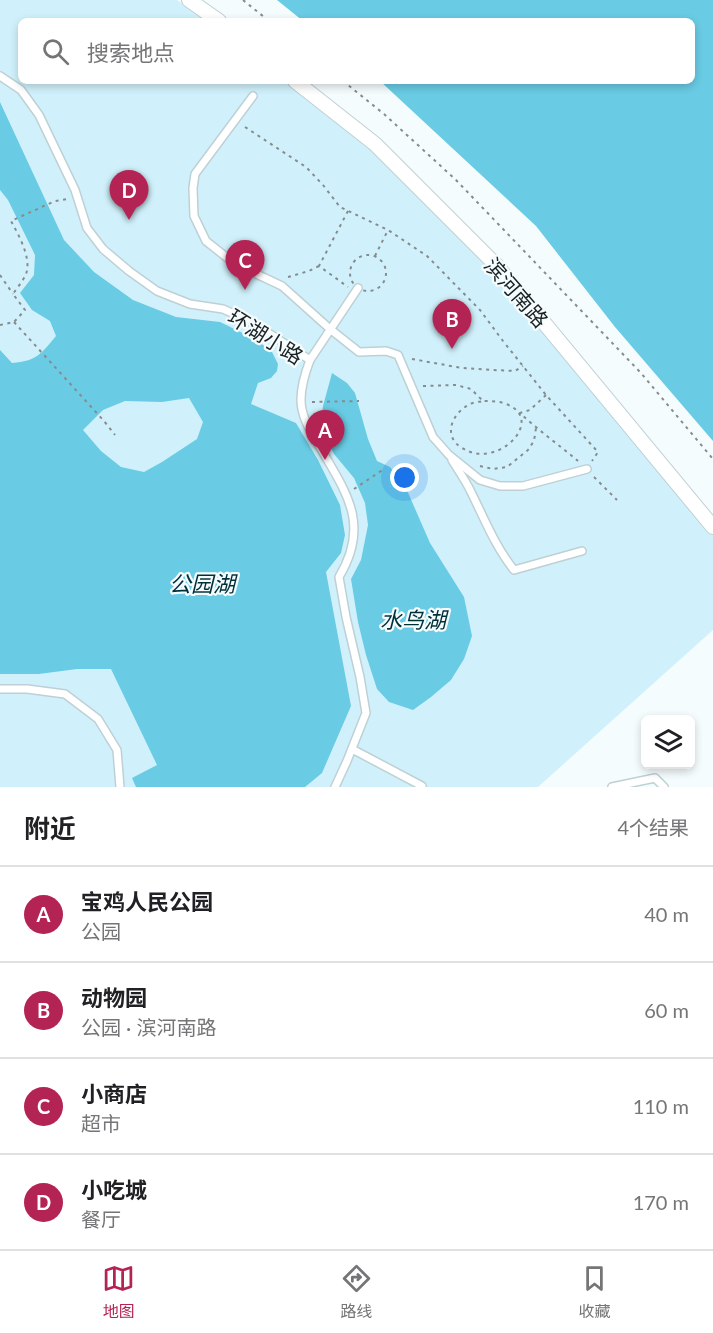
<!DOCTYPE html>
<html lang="zh">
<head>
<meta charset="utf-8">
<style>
  body { margin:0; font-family:Lato,"Noto Sans SC",sans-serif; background:#f6f6f6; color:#202124 }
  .controls { position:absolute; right:18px; bottom:18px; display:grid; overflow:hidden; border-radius:9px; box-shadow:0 3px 9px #0003 }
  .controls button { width:54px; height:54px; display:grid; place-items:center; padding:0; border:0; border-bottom:2px solid #e0e0e0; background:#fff; color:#202124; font:30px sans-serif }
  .you { position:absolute; left:405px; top:478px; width:21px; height:21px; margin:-15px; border:4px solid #fff; border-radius:50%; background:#1a73e8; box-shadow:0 0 0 9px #1a73e833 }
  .badge { display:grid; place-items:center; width:39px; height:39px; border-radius:50%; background:#b32455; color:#fff; font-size:20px; font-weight:700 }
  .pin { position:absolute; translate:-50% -50px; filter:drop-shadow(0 2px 3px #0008) }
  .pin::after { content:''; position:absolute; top:32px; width:21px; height:18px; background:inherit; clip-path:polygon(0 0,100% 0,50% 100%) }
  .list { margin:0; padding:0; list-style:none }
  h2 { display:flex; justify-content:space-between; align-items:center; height:78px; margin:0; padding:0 24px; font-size:26px }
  h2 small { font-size:20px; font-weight:400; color:#757577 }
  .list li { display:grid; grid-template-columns:39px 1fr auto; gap:18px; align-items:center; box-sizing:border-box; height:96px; padding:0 24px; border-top:2px solid #e0e0e0 }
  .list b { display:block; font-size:22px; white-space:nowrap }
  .list p { margin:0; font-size:20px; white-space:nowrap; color:#757577 }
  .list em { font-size:20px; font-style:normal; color:#757577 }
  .icon { flex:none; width:33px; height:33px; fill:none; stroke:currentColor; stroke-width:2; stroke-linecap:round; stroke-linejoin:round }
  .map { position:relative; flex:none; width:713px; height:787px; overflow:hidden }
  .search { position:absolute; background:#fff; box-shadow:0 3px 9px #0003; left:18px; right:18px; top:18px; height:66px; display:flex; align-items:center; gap:15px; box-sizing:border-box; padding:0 21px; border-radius:9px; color:#757577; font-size:22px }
  .sheet { height:462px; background:#fff }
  nav { display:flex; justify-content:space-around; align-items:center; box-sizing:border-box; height:84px; border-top:2px solid #e0e0e0; background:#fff; font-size:16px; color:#757577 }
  nav a { display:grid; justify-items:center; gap:3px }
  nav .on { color:#b32455 }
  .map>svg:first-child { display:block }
  .green { fill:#d0f1fb }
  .water { fill:#69cbe4; fill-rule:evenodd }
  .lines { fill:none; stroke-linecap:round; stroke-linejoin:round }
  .lane-casing { stroke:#bfd0d5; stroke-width:10 }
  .street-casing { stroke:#bfd0d5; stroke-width:16 }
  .path { stroke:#868c8e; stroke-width:2; stroke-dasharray:3 4.5; stroke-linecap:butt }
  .lane { stroke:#fff; stroke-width:7 }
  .street { stroke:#fff; stroke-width:14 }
  .labels { text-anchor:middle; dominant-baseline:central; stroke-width:4.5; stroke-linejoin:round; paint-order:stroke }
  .street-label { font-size:21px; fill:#1b2123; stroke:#f5fcfe }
  .water-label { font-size:22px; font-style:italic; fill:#002f3a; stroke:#f5fcfe }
</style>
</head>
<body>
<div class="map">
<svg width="713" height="787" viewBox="0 0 713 787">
  <rect width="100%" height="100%" fill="#f5fcfe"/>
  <path class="green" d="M0,0H177L208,21H21V81H286L369,147L489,268L587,386L713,533V630L538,787H0Z"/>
  <g class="water">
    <path d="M277,0H713V441L615,327L536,226L380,81H692V21H303Z"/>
    <path d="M0,102L64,240L94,272L133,300L176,317L220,322L255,339L272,352L278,364L277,371L271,378L258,383L251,404L296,423L318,460L340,505L345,535L341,553L326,572L351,706L322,773L305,787H136L132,778L157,765L111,669H77L39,674H0V350L12,363C37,361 41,354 56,336L50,321L32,310L20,293L34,275L35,255L8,200L0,190ZM189,398L203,422L197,439L162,462L144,472L121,467L101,451L83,430L103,410L125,401L162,402Z"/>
    <path d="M332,373L347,383L355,393L368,439L377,461L390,467L406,488L430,543L464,597L472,636L464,659L451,680L431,697L413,710L389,702L377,689L366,655L358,622L351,579L361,560L368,525L365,503L354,478L334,454L320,426L323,406Z"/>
  </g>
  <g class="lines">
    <g class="lane-casing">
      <g id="lane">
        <path d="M0,76L21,90L39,115L75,190L87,228L103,249L129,271L157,291L190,304L223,309L250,321L310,360C305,373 301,385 301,400C301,415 309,429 317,442C344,490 372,522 339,577L346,617L360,677L366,713L347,761L335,787"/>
        <path d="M253,96L195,174L193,188L194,216L206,241L235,264L282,286L330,329L359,352L386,351L398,355L433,437L449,455L480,480L500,486H523L587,469"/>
        <path d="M310,360L358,288"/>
        <path d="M452,460C458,470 466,481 471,492C485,520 495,546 514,570L582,551"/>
        <path d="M0,689H27L65,694L98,719L117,750L120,787"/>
        <path d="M352,749L422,786"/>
        <path d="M612,787L655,778L664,787"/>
      </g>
    </g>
    <g class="street-casing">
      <g id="street">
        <path d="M189,0L219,21"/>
        <path d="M295,81L375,144L497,266L713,527"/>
      </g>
    </g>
    <g class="path">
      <path d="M243,0L269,21"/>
      <path d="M343,81L384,114L456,180L641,373L713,459"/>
      <path d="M245,127L306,167L323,185L340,207L388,230L427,256L480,310L503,341L546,395L598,452L592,461"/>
      <path d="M348,211L319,266L348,287"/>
      <circle cx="368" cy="273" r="18"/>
      <path d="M375,256L388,230"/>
      <path d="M0,275L13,294"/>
      <path d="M288,277L309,271L319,266"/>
      <path d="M14,322L104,421L115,435"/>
      <path d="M0,325L14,322L25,310L13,294C17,288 23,281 26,274C32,258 18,234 11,221L55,201L67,199"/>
      <path d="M412,359L462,368L493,370L515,371L523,366"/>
      <path d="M423,386L456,385L471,389L483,401C479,402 474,402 470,404C452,413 442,436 462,448C498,471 547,419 506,404C499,401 491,401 483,401"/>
      <path d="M546,395L530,410L520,413C538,430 559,445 578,461"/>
      <path d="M312,402L359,401"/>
      <path d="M480,466L493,469L507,467L528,450L534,441L536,428"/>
      <path d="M594,477L617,500"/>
      <path d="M354,489L384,469"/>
    </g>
    <use href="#lane" class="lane"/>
    <use href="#street" class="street"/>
  </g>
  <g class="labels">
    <g class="street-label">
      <text transform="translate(517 292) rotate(49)">滨河南路</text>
      <text transform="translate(266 336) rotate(32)">环湖小路</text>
    </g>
    <g class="water-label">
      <text x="202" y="583">公园湖</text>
      <text x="413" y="619">水鸟湖</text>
    </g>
  </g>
</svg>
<div class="controls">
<button><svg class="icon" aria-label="layers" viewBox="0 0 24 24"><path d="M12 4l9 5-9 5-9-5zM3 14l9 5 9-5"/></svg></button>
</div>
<div class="you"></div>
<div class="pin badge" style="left:325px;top:460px">A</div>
<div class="pin badge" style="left:452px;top:349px">B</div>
<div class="pin badge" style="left:245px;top:290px">C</div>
<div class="pin badge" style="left:129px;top:220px">D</div>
<div class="search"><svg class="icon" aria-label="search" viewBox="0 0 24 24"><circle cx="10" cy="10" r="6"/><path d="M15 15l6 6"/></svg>搜索地点</div>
</div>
<section class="sheet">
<h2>附近<small>4个结果</small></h2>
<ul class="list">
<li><span class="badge">A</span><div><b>宝鸡人民公园</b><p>公园</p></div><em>40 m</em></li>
<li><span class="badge">B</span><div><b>动物园</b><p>公园 · 滨河南路</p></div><em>60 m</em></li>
<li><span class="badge">C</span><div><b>小商店</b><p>超市</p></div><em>110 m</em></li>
<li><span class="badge">D</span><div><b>小吃城</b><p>餐厅</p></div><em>170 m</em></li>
</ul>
</section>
<nav>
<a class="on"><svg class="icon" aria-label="map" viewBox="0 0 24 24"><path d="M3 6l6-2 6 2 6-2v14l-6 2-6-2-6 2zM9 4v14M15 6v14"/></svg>地图</a>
<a><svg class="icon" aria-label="directions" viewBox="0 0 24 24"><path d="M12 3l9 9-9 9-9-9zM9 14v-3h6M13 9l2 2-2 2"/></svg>路线</a>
<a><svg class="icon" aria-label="saved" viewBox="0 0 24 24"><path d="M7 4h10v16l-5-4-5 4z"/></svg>收藏</a>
</nav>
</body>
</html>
